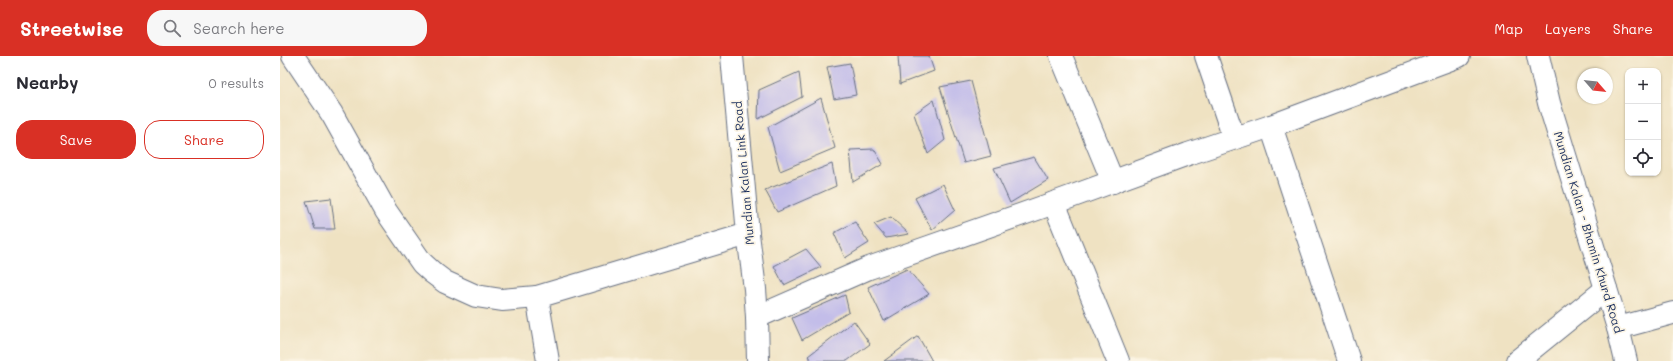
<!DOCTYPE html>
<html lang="en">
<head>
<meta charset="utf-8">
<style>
  body { margin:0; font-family:Mali,sans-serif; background:#f7f7f7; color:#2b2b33 }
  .controls { position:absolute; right:12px; top:12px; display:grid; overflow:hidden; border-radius:8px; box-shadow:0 1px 3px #0004 }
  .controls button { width:36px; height:36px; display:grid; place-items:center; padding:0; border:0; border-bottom:1px solid #e1e1e2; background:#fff; color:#2b2b33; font:20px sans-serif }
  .compass { position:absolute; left:1297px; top:12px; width:36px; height:36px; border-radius:50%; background:#fff; box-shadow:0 1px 3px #0004; rotate:118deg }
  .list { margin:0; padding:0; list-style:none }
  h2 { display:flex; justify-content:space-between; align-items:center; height:52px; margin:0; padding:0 16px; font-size:17px }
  h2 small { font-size:13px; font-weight:400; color:#7c7c81 }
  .actions { display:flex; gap:8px; padding:12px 16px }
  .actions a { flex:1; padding:9px 0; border:1px solid #d93025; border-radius:16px; text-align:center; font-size:14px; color:#d93025 }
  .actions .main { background:#d93025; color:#fff }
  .icon { flex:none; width:22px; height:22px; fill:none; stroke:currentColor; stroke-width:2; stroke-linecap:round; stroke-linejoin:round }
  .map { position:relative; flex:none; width:1393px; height:305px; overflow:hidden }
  header { display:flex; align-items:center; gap:24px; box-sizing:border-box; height:56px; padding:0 20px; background:#d93025; color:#fff }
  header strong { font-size:19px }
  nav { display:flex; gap:22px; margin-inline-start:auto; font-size:14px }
  .search { width:280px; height:36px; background:#f7f7f7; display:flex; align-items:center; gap:10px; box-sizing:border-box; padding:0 14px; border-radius:16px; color:#7c7c81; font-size:15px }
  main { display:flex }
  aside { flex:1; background:#fff }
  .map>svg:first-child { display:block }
  .building { fill:#c3bde9 }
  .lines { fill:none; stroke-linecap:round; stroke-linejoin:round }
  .street-casing { stroke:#656e81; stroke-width:24 }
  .secondary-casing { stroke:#656e81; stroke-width:24 }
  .street { stroke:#fff; stroke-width:22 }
  .secondary { stroke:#fff; stroke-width:22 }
  .labels { text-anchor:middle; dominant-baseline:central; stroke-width:3.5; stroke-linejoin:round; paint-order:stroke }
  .street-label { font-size:12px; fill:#1b2f5e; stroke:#fcf5e5 }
</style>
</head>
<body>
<header>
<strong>Streetwise</strong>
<div class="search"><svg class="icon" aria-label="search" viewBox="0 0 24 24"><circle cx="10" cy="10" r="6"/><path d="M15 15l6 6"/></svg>Search here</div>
<nav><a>Map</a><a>Layers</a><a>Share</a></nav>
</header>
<main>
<aside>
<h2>Nearby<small>0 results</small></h2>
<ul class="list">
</ul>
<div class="actions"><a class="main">Save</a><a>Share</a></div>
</aside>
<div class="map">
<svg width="1393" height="305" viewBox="0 0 1393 305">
  <rect width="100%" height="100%" fill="#fcf5e5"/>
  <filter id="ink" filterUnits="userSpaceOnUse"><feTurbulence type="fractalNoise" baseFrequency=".025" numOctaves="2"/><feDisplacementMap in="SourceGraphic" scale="8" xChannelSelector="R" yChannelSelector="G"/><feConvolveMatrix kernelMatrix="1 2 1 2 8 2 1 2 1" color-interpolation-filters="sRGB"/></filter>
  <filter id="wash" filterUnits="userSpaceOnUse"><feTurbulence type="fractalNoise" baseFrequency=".012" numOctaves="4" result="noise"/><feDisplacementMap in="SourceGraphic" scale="16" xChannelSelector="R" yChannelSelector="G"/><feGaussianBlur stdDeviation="0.9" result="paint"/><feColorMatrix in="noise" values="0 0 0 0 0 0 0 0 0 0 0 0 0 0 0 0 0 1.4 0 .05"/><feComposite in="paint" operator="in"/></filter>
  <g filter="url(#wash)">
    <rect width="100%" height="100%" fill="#efe2c2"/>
    <g id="blocks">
      <g class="building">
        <path d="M618,0H649L654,15L620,28Z"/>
        <path d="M570,7L576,39L554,43L547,11Z"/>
        <path d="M519,16L522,41L478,63L479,34Z"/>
        <path d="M691,25L711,100L684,107L660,31Z"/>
        <path d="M541,42L555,92L500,115L488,71Z"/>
        <path d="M654,44L665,84L648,98L634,58Z"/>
        <path d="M594,93L603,108L573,126L570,94Z"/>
        <path d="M754,101L768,124L730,147L714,112Z"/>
        <path d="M552,108L556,130L497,156L485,134Z"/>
        <path d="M663,128L675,154L652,174L635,142Z"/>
        <path d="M51,142L55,173H35L26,145Z"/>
        <path d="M611,161L629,178L606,182L594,168Z"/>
        <path d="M575,166L589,187L565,202L554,177Z"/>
        <path d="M526,193L541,211L504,229L494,210Z"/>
        <path d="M627,213L649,238L604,265L588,231Z"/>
        <path d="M565,239L569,256L522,284L512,262Z"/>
        <path d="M574,265L590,288L567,305H532L528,300Z"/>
        <path d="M638,280L652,305H604Z"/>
      </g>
    </g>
  </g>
  <g filter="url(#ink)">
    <use href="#blocks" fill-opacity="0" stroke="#656e81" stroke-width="1"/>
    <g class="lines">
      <g class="street-casing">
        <g id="street">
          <path d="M13,0L52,58L106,155L142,207L153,217L165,226L196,240L222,244L257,241"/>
          <path d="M781,0L833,126"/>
          <path d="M926,0L954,82"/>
          <path d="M991,70L1069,305"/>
          <path d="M774,147L838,305"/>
          <path d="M477,261L589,212L774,147L908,98L991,70L1179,0"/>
          <path d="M1338,272L1393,257"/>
          <path d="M268,305L257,241L468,178"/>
          <path d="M1237,305L1326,233"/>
        </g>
      </g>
      <g class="secondary-casing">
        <g id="secondary">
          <path d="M452,0L468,178L475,233L477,261L478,305"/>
          <path d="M1258,0L1269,47L1338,272L1346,305"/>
        </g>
      </g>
      <use href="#street" class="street"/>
      <use href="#secondary" class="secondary"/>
    </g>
  </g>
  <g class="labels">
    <g class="street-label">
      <text transform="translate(463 117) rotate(-95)">Mundian Kalan Link Road</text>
      <text transform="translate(1309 176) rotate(73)">Mundian Kalan - Bhamin Khurd Road</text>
    </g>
  </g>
</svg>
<div class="controls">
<button>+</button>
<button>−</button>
<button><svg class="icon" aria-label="locate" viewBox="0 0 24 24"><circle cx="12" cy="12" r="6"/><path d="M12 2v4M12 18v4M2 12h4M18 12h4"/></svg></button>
</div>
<svg class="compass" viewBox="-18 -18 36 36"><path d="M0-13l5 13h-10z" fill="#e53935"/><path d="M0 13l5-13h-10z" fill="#7c7c81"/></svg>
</div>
</main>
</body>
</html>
